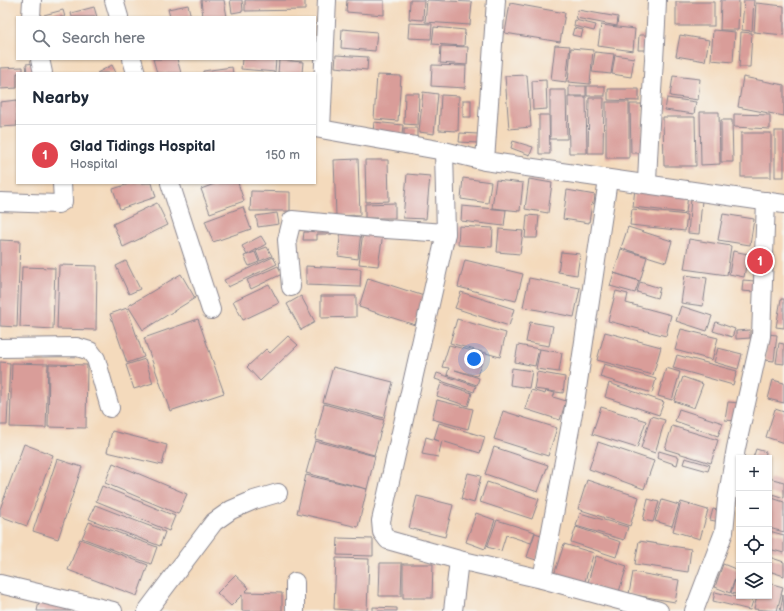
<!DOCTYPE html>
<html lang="en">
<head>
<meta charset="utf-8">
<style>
  body { margin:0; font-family:"Balsamiq Sans",sans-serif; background:#f6f6f7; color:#1f2937 }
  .controls { position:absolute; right:12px; bottom:12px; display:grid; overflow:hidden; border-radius:0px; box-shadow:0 1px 3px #0004 }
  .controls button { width:36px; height:36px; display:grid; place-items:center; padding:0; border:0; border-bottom:1px solid #e0e1e3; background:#fff; color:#1f2937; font:20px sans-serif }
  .you { position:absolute; left:474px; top:359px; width:14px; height:14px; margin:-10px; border:3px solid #fff; border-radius:50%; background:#1a73e8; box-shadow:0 0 0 6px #1a73e833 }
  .badge { display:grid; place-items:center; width:26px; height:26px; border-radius:50%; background:#1f6fb2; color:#fff; font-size:13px; font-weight:700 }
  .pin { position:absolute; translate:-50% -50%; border:2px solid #fff; box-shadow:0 1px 4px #0006 }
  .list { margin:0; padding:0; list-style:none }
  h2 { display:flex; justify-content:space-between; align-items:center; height:52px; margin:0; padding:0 16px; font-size:17px }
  h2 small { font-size:13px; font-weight:400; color:#747a83 }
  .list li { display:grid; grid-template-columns:26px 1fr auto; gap:12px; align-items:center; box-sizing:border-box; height:60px; padding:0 16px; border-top:1px solid #e0e1e3 }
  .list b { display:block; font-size:15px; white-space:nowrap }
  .list p { margin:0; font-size:13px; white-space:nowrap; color:#747a83 }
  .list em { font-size:13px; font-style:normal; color:#747a83 }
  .icon { flex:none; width:22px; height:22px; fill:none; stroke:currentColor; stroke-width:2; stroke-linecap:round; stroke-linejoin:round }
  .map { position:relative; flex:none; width:784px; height:611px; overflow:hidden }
  .search { position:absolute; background:#fff; box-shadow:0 1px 3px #0004; left:16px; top:16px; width:300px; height:44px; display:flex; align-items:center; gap:10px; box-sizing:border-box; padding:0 14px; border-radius:0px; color:#747a83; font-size:15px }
  .panel { position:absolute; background:#fff; box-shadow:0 1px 3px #0004; left:16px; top:72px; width:300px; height:112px; border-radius:0px }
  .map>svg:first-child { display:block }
  .building { fill:#d99d99 }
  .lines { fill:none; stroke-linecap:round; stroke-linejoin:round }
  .minor-casing { stroke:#88848d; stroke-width:20 }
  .minor { stroke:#fff; stroke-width:18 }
</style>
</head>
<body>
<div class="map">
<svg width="784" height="611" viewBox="0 0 784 611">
  <rect width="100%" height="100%" fill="#f6f6f2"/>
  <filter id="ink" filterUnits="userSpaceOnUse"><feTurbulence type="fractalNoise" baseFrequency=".025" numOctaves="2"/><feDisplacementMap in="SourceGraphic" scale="8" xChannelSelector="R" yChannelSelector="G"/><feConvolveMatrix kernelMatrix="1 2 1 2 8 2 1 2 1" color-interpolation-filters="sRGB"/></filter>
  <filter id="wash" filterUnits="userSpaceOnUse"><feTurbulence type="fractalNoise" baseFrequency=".012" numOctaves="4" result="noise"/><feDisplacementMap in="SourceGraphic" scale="16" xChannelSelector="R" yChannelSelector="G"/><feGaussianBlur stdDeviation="0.9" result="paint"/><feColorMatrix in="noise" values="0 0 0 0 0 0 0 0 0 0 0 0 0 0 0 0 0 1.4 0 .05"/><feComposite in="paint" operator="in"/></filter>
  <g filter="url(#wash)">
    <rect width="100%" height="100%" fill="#f4dabc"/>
    <g id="blocks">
      <g class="building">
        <path d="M201,0H224L227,17H203Z"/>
        <path d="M230,0H242L243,11L232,13Z"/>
        <path d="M245,0H305V10L245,11Z"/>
        <path d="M347,0H384V15L346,12Z"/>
        <path d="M410,0H424L423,20L409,19Z"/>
        <path d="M427,0L472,2L470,25L425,22Z"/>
        <path d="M721,0H739L738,30H720Z"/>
        <path d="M744,0H754L752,31L742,30Z"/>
        <rect x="676" y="2" width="38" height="24"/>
        <path d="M510,3L565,13L560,42L505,33Z"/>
        <path d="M756,3L784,6V35L754,32Z"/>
        <path d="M188,5L191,17H170L168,9Z"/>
        <path d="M94,7L97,17H72L71,13Z"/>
        <path d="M63,10L65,17H44V15Z"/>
        <path d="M578,10L618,17L617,26L576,18Z"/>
        <path d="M575,20L596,25L594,31L574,26Z"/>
        <path d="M409,23L432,24L431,39L408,38Z"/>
        <path d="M601,25L635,29L633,51L598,46Z"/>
        <path d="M434,27L465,30L464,46L432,44Z"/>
        <path d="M574,28L583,30L581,37L572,35Z"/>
        <path d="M342,29L377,32L375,51L341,48Z"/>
        <path d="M713,30L735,32L733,62L711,60Z"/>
        <path d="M741,32L752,33L750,67H739Z"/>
        <path d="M639,35H647L646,50H638Z"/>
        <path d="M680,35L709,40L705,61L676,56Z"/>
        <path d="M555,45L570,46L566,82L551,80Z"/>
        <path d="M441,46L468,47L467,65L440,63Z"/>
        <path d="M571,48L593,50L590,84L568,82Z"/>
        <path d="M595,52L614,54L611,74L592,72Z"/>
        <path d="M336,55L368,57L367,70L335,67Z"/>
        <path d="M615,55L634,58L631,77L612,74Z"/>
        <path d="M153,59H177L181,73H157Z"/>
        <path d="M242,59H276L275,72L241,69Z"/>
        <path d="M279,60L303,62L302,73H278Z"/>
        <path d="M36,63L37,73H27L26,64Z"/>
        <path d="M112,65L116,73H97Z"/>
        <path d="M432,65L466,66L465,88L431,86Z"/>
        <path d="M23,67V73H17V88L0,89V68Z"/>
        <path d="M232,67L233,73H203V71Z"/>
        <path d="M377,75L401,76L398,121L374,119Z"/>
        <path d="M527,75L531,127L509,129L505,76Z"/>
        <path d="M673,76L700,79L698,100L670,96Z"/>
        <path d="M743,77L784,85V116L738,107Z"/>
        <path d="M546,80L547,109L533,110L532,81Z"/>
        <rect x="569" y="86" width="17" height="10"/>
        <rect x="587" y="86" width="18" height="10"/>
        <path d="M608,89H639V101L608,100Z"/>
        <path d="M550,90H566L567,139H550Z"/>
        <path d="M423,92L438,94L434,134L419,132Z"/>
        <path d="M405,93H419L418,125L404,124Z"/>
        <path d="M441,95L459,96L458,131L439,130Z"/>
        <path d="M568,97H586L587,153H569Z"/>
        <path d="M589,98H604L603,153H588Z"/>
        <path d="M667,98L696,102L694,114L665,110Z"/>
        <path d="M17,100V126L0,127V102Z"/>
        <rect x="463" y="100" width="8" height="17"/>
        <rect x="606" y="102" width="23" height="56"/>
        <path d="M630,104H642L643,153H631Z"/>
        <path d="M700,112H719L720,164L701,165Z"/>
        <path d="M734,114L770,115V129L734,127Z"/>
        <path d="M539,115H549L550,154H539Z"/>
        <path d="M663,117H695L696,166H664Z"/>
        <path d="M721,120H732L733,162H721Z"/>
        <path d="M374,122L403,125L402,135L373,132Z"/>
        <rect x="404" y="128" width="13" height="9"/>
        <rect x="775" y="131" width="9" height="46"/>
        <path d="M460,133L478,134V143L459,142Z"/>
        <rect x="741" y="133" width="30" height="44"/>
        <path d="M513,141L533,147L530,155L511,148Z"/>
        <path d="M358,159L360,215L336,216L334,160Z"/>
        <path d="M365,160H388L389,201L366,202Z"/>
        <path d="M407,174L430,176L426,219L403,218Z"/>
        <path d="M463,178L491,182L488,203L461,199Z"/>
        <path d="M529,179L552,183L548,213L525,209Z"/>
        <path d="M496,180L523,183L520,211L492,208Z"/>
        <path d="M132,183H152L156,197L120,209L113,189Z"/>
        <path d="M217,183H238L244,201L210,213L201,189Z"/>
        <path d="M635,188L688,194L686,213L633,207Z"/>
        <path d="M567,190L595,195L594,204L592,203L589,223L563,219Z"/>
        <path d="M251,191L290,192V211H250Z"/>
        <path d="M691,199L702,200L699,234L688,233Z"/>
        <path d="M157,203L168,225L123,247L113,224Z"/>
        <path d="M395,203V218H365V204Z"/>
        <path d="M462,206L506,210L504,226L461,221Z"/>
        <path d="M243,207L251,229L213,242L205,221Z"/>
        <path d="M632,209L687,215L685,231L630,225Z"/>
        <path d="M277,213L279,224L258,227L256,216Z"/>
        <path d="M723,214L754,219L750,245L718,240Z"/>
        <path d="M527,215L539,216L537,238H525Z"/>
        <path d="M308,225H332V234H317V240H303L304,232H308Z"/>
        <path d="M459,226L493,228L492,247L458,245Z"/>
        <path d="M628,227L672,241L666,262L621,248Z"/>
        <path d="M341,229L361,231L358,259L338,256Z"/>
        <path d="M499,229L523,231L520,254L497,252Z"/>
        <path d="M363,231L383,234L378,266L359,264Z"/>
        <path d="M261,236L266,244L247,255L242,246Z"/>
        <path d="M689,239L731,246L727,275L684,269Z"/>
        <path d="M0,240L20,241L17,327L0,326Z"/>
        <path d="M267,247L272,256L260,261L256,251Z"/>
        <path d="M752,248L759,249L757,270L750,269Z"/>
        <path d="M621,249L647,257L640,281L614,273Z"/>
        <path d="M733,251L748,254L744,277L729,274Z"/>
        <path d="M255,252L259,262L249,266L244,256Z"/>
        <path d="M561,252L580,254L577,275L558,272Z"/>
        <path d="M273,257L277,264L228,287L224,280Z"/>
        <path d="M465,260L523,274L516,301L458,287Z"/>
        <path d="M126,261L140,289L129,294L116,266Z"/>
        <path d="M59,265L97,266L96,330L57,329Z"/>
        <path d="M278,266L282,274L251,289L247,280Z"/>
        <path d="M306,266L361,269L360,287L306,285Z"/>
        <path d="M22,267L55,268L53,329L20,327Z"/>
        <path d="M614,273L639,281L635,293L610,286Z"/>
        <path d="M181,274L195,298L143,330L128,306Z"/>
        <path d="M685,275L707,278L703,306L681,303Z"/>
        <path d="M368,278L424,296L415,325L359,307Z"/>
        <path d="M529,278L580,288L574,317L523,307Z"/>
        <path d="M743,280L755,281L754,292L742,291Z"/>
        <path d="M640,282L660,288L657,298L637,292Z"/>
        <path d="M269,284L279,303L243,320L233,301Z"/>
        <path d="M616,291L628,294L626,303L671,315L666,336L608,321Z"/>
        <path d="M461,292L514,309L509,326L455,308Z"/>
        <path d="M301,296L315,322L301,330L287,304Z"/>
        <path d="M321,296H356V317L321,318Z"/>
        <path d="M781,299H784V328L776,327Z"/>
        <path d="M681,306L712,316L707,331L676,321Z"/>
        <path d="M127,308L144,357L127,363L110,314Z"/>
        <path d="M198,319L224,393L170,411L144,338Z"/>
        <path d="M457,319L506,333L500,357L450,343Z"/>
        <path d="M530,322L553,326L549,346L526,342Z"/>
        <path d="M716,322L735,329L732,337L713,331Z"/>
        <path d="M681,329L718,338L712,360L675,350Z"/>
        <path d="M750,330V338L736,339V331Z"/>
        <path d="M605,332L661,347L653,375L597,360Z"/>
        <path d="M768,334L777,335L774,361L765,360Z"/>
        <path d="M288,336L298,345L260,381L247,367L266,349L270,353Z"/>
        <path d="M779,343L784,344V364L776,363Z"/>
        <path d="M449,345L484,354L477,376L455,370L479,378L477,385L447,375L449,368L442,367Z"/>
        <path d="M518,345L539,349L535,366L515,362Z"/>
        <path d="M718,348L742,354L738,369L714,362Z"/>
        <path d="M540,349L562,353L559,372L536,369Z"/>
        <path d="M677,355L737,371L733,385L673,368Z"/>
        <path d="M145,359L153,383L134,389L126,365Z"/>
        <path d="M0,362L10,363L7,425H0Z"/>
        <path d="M12,363L48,364L46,428L10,427Z"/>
        <path d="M49,364L87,365L86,428L48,427Z"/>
        <path d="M604,364L656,379L652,393L600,377Z"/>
        <path d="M333,367L393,382L384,418L323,402Z"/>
        <path d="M512,368L532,371L529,388L510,385Z"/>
        <path d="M666,368L680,372L672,400L658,396Z"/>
        <path d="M537,372L565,377L563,393L534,389Z"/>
        <path d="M437,373L476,386L474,392L435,379Z"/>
        <path d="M683,377L703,384L694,408L674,401Z"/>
        <path d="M773,380L784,383V403L768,399Z"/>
        <path d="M441,383L472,393L468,406L437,396Z"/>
        <path d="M609,383L664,402L659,415L605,397Z"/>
        <path d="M531,390L545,394L546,391L555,393L553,397L566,401L560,420L525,409Z"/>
        <path d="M437,400L473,409L468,429L432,419Z"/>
        <path d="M728,402L740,403L737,421L725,420Z"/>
        <path d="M324,404L384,420L374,455L315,439Z"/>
        <path d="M601,407L646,421L637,448L592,434Z"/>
        <path d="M679,409L723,423L718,436L675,421Z"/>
        <path d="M775,409L784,412V443L766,437Z"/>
        <path d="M503,411L557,428L548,456L494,439Z"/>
        <path d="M651,416L665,420L655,453L641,448Z"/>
        <path d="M439,423L485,437L480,453L442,441L438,457L422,454L426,437L439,441L434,439Z"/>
        <path d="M672,426L718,440L711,463L665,449Z"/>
        <path d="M112,431L167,445L162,465L107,452Z"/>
        <path d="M315,441L375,456L367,489L306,473Z"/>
        <path d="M598,442L654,461L644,489L589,469Z"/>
        <path d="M24,444L53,455L27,526L0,516V509Z"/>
        <path d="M494,447L548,465L538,492L485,474Z"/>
        <path d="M756,449L766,452L765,458H753Z"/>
        <path d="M659,451L679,457L677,465L657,458Z"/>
        <path d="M685,458L710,465L708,471L683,464Z"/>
        <path d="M57,459L82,467L58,539L33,531Z"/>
        <path d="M113,463L187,494L178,514L105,483Z"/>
        <path d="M468,473L481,476L474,503L461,499Z"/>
        <path d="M306,475L367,489L358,527L297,513Z"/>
        <path d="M769,478L784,482V498L769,493Z"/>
        <path d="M587,480L639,497L630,526L578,509Z"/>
        <path d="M487,482L539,499L532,519L480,502Z"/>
        <path d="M102,486L175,516L169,531L96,501Z"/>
        <path d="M417,496L453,505L445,537L409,528Z"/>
        <path d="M769,497L784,502V532L769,528Z"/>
        <path d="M648,499L659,502L653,522L643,520Z"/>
        <path d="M662,500L679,505L672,526L655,521Z"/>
        <path d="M681,502L708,510L700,539L673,531Z"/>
        <path d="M95,505L165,532L160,546L89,519Z"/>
        <path d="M713,509L722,511L720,522L710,520Z"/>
        <path d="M476,513L495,520L485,549L466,542Z"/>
        <path d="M580,513L628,527L624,540L576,526Z"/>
        <path d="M497,520L535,532L531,543L506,535L501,551L487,547Z"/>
        <path d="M89,522L157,547L151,564L82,538Z"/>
        <path d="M576,527L621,542L616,557L571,542Z"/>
        <path d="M769,531L784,535V553L769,549Z"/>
        <path d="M535,533L544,536L536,560L527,557Z"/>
        <path d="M338,538L373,539V556L337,555Z"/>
        <path d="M80,539L148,565L137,596L68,570Z"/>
        <path d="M639,541L691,549L688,572L635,564Z"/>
        <path d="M564,544L594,553L584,584L554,575Z"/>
        <path d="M596,556L627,566L618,595L587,585Z"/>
        <path d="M769,557L784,562V576L769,571Z"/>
        <path d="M336,558L369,559L367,611L334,609Z"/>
        <path d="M380,563H402L401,596H379Z"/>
        <path d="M403,564H433L432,598H403Z"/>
        <path d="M723,564L738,570L739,595L731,593L737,573L730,593L715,587Z"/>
        <path d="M633,572L679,580L675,602L629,594Z"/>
        <path d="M235,575L249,588L245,592L282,593V611H242V595L231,606L217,593Z"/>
        <path d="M769,583L783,587L777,611L754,609L757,596H769Z"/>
        <path d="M715,592L753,601L750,610L713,601Z"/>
        <path d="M783,595L784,611H780Z"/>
        <path d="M39,602L72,608L71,611H37Z"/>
        <path d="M373,607L397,608V611H373Z"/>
      </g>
    </g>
  </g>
  <g filter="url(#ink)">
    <use href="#blocks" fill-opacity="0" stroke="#88848d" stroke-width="1"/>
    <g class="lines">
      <g class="minor-casing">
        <g id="minor">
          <path d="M114,0L119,17"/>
          <path d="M31,17L32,0"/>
          <path d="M40,59L43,73"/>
          <path d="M132,59L136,73"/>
          <path d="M315,128L444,151L485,161L784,204"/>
          <path d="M321,128L327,0"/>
          <path d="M444,151L446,233L381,521L382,532L388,540L459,560L542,579L659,611"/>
          <path d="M485,161L496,0"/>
          <path d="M170,183L211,310"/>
          <path d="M647,184C649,122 655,61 657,0"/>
          <path d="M0,202L58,204L63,201L62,183"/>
          <path d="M291,287L287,240L292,220L386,229L446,233"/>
          <path d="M0,348L77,347L90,351L96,359L110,408"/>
          <path d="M542,579L575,402L608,180"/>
          <path d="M0,584L113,611"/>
          <path d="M147,611L214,522L231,510L254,500L278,493"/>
          <path d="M295,611V582"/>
          <path d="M453,611L459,560"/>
          <path d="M694,611L724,532L727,500L736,448L761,336L766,201"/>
        </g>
      </g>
      <use href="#minor" class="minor"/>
    </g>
  </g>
</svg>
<div class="controls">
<button>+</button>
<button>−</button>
<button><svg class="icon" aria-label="locate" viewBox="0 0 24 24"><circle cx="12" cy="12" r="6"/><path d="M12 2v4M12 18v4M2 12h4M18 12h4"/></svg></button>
<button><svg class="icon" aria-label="layers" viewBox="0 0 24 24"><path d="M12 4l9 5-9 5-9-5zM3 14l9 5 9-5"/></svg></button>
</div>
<div class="you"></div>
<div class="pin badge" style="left:760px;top:261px;background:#e0444e">1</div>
<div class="search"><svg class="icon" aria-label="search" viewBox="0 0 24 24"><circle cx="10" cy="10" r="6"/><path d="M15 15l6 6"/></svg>Search here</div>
<section class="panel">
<h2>Nearby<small></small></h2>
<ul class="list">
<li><span class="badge" style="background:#e0444e">1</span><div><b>Glad Tidings Hospital</b><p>Hospital</p></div><em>150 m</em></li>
</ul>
</section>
</div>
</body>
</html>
